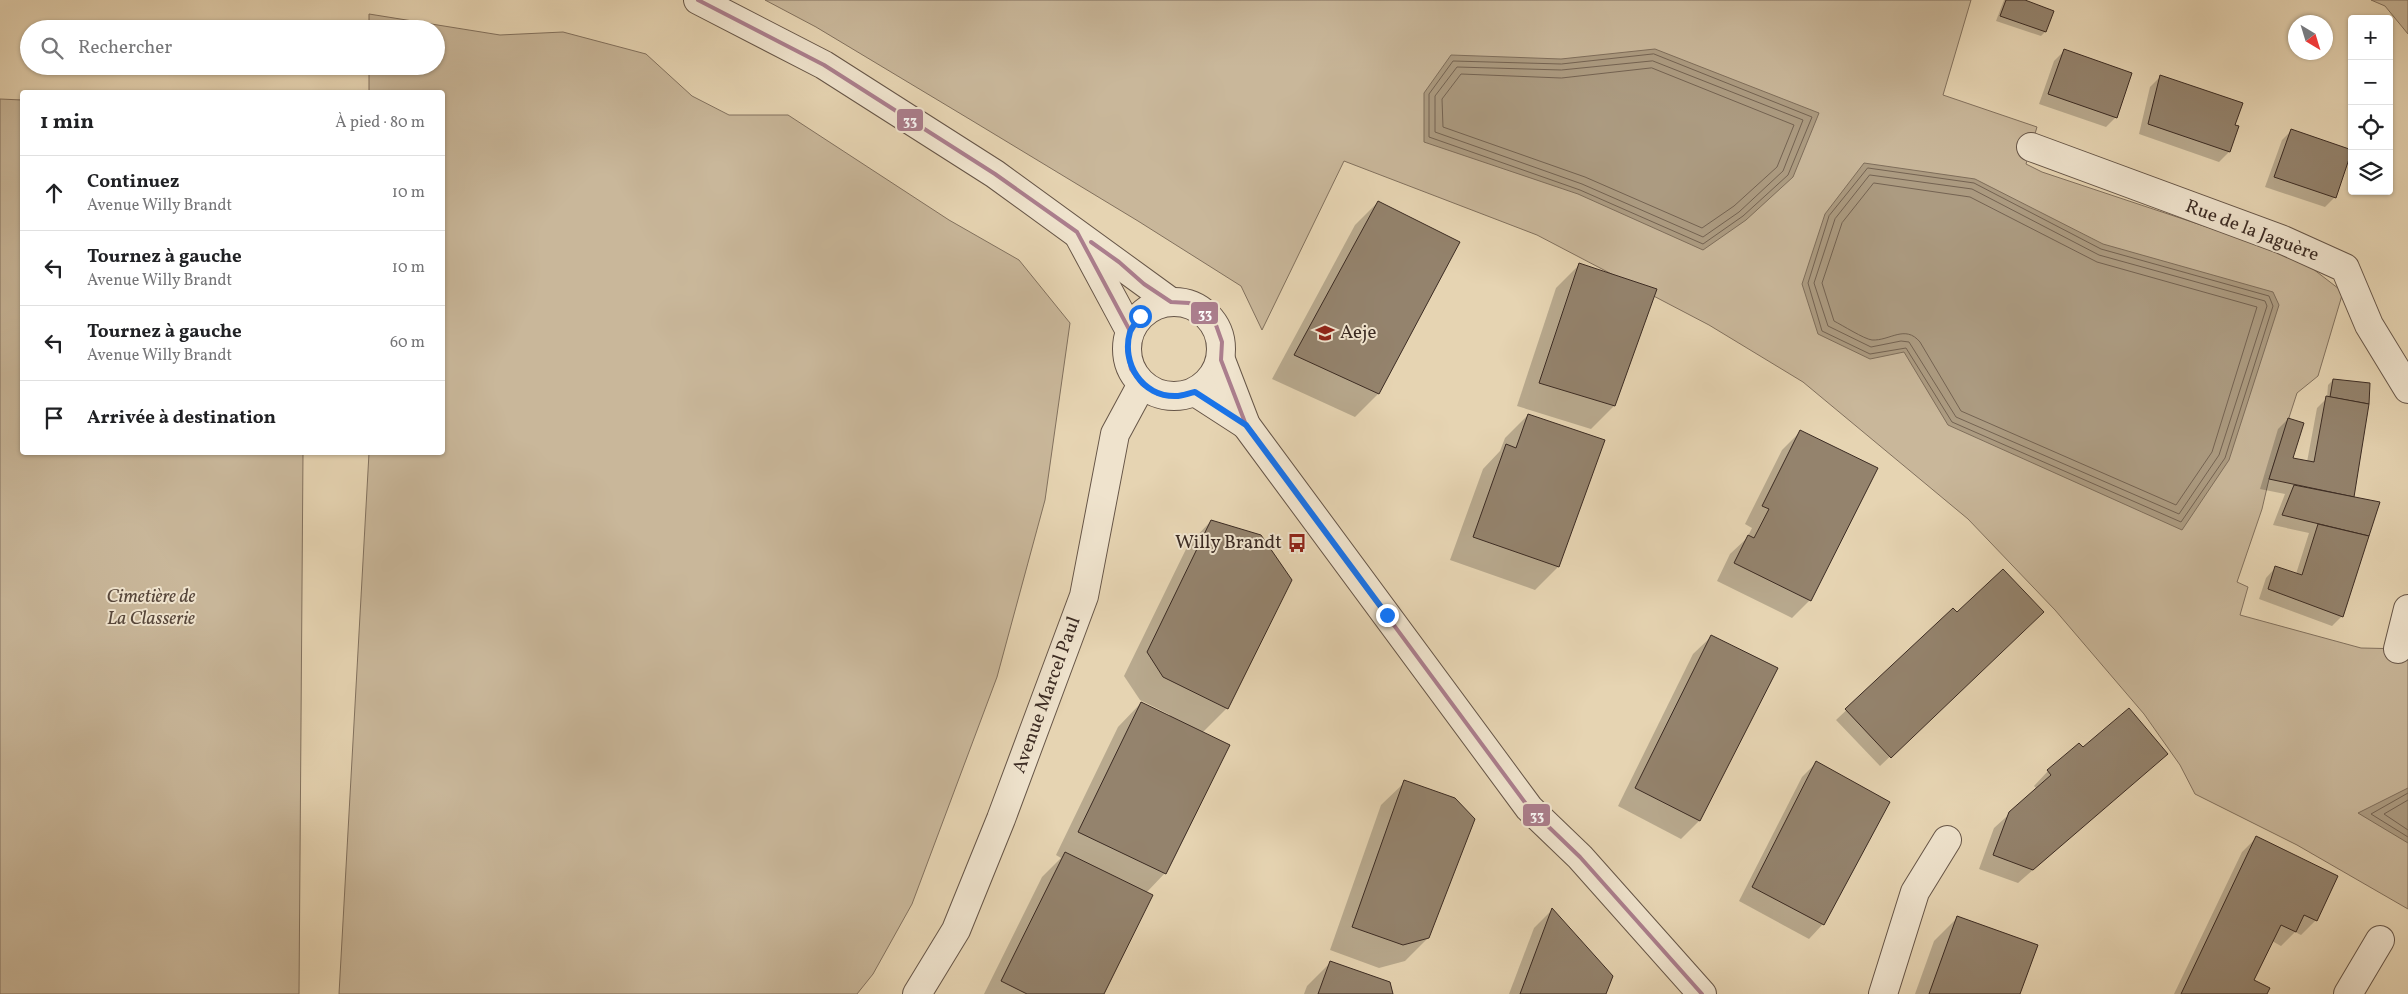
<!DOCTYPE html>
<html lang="fr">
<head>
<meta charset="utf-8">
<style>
  body { margin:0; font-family:Vollkorn,serif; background:#f2f2f2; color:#202124 }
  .controls { position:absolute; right:15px; top:15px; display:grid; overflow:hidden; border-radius:5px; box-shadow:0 1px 4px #0004 }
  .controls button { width:45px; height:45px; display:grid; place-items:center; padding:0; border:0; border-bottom:1px solid #e0e0e0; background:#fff; color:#202124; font:25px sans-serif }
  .compass { position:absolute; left:2288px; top:15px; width:45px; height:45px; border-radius:50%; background:#fff; box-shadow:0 1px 4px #0004; rotate:142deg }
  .stop { position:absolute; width:15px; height:15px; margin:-11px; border:4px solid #1a73e8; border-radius:50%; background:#fff }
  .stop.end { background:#1a73e8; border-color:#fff; box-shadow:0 1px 5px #0008 }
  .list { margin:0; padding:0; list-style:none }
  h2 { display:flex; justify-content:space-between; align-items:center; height:65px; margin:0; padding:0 20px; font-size:21px }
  h2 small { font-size:16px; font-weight:400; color:#757577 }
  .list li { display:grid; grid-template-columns:32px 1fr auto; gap:15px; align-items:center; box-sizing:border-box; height:75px; padding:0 20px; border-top:1px solid #e0e0e0 }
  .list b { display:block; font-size:19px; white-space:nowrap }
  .list p { margin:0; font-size:16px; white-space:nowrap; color:#757577 }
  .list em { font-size:16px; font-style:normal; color:#757577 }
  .icon { flex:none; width:28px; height:28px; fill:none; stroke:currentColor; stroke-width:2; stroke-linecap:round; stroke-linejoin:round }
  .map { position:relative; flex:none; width:2408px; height:994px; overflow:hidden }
  .search { position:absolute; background:#fff; box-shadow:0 1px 4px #0004; left:20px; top:20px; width:425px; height:55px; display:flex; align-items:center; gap:12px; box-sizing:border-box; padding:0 18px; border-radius:28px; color:#757577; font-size:19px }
  .panel { position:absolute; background:#fff; box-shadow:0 1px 4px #0004; left:20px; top:90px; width:425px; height:365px; border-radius:5px }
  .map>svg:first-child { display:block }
  .green { fill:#c9b79a; stroke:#82715e }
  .water { fill:#ac9b81; stroke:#7f6e5b }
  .shadow { fill:#0003 }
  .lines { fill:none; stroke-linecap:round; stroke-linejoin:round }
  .shore { stroke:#746352; stroke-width:1 }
  .building { fill:#94836d; stroke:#3b2b23 }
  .street-casing { stroke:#665547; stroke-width:30 }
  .street { stroke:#efe3cd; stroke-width:28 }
  .bus-1-casing { stroke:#efe3cd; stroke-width:8 }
  .bus-1 { stroke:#ab7e8d; stroke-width:4 }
  .route { stroke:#1a73e8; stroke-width:6 }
  .labels { text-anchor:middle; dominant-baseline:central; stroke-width:4; stroke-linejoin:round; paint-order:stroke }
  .street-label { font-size:19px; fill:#3b2b23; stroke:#efe3cd }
  .poi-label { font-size:19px; fill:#3b2b23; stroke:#efe3cd; text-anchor:start }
  .park-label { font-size:19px; font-style:italic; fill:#57473b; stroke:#efe3cd }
  .line-badge { stroke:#efe3cd; stroke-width:2 }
  .badge-label { font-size:14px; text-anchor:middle; font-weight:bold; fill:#fff }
</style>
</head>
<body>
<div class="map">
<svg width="2408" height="994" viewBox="0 0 2408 994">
  <rect width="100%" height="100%" fill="#e6d4b2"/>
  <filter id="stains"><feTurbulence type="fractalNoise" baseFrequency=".004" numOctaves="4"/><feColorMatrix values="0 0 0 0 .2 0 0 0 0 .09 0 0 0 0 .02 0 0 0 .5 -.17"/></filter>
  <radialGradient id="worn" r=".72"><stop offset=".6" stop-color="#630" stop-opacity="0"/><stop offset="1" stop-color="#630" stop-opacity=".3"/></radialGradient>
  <g class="green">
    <path d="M765,0H1971L1943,95L2037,127L2026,164L2042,172L2240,238L2304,262L2343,292L2318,376L2297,393L2269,479L2262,509L2237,582L2248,587L2240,615L2361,648L2408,649V909L2297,845L2195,794L2180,765L2144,714L2055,610L1968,519L1803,382L1709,325L1537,235L1344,161L1262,330L1241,286L1138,221L971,120L816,27Z"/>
    <path d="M2371,0H2408V34L2385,6Z"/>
    <path d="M369,14L500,35L563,32L646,54L692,96L729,115H788L949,220L1019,260L1070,323L1045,500L997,677L912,904L873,974L857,994H339L369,453L442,452V92H369V66H436V29H369Z"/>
    <path d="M0,99L22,100V452L303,453L299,994H0Z"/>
  </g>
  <g class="water">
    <path d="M1655,49L1819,113L1793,177L1746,220L1703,250L1578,194L1424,142V93L1451,55L1561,59Z"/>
    <path d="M1864,163L1975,179L2103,244L2273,292L2279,305L2229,460L2182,530L1948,425L1904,352L1870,359L1818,334L1802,284L1825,214Z"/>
    <path d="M2408,788V843L2358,813Z"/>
  </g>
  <g class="shadow">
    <path d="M2004,0H2021L2045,32L2041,36L1996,21Z"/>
    <path d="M2064,51L2116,117L2106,127L2039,104L2054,61Z"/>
    <path d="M2160,77L2238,127L2229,152L2219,162L2139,134L2150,87Z"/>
    <path d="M2291,131L2335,197L2325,207L2265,187L2282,140Z"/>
    <path d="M1378,202V394L1355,417L1272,379L1355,225Z"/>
    <path d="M1580,264L1614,406L1591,429L1517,406L1556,288Z"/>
    <path d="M2333,380L2352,498L2378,503L2342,616L2332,626L2259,599L2266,578L2275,568L2296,574L2309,533L2273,525L2285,494L2260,489L2278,429L2288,419L2292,459L2307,462L2317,408L2327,398L2328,385Z"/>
    <path d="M1528,415L1558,567L1535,590L1450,560L1483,469L1500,451L1505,438Z"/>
    <path d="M1800,432L1876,468L1810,600L1792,618L1717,581L1730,554L1747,538L1752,528L1745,524L1782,450Z"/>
    <path d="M1211,521L1227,708L1202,733L1165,873L1146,893L1103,994H984L1042,877L1061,858L1056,855L1118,727L1141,703L1169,717L1170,715L1140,700L1124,676L1188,545Z"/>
    <path d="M1953,609L1957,614L2032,622L1880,766L1836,720Z"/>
    <path d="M1712,636L1699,821L1681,839L1618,806L1693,654Z"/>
    <path d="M2083,749L2166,754L2018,883L1979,869L1994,828L2037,789L2034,786L2048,771Z"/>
    <path d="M1816,763L1823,924L1809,939L1739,901L1802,777Z"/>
    <path d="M1405,782L1428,938L1405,961L1379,968L1330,950L1381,805Z"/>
    <path d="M2256,838L2316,920L2301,935L2295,932L2281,946L2272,941L2253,981L2266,994H2174L2242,852Z"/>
    <path d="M1552,910L1605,994H1509L1534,928Z"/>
    <path d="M1958,917L2018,994H1915L1934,941Z"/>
    <path d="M1330,963L1392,994H1304L1307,986Z"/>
  </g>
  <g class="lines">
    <g class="shore">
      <path d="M1654,54L1812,117L1788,175L1743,216L1703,244L1580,190L1429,137V94L1453,61L1561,64Z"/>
      <path d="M1653,61L1803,120L1783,171L1739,212L1703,237L1582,184L1435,132V96L1457,67L1561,70Z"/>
      <path d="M1652,68L1794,125L1777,167L1734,206L1702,228L1585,177L1443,127L1442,99L1461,74L1561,78Z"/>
      <path d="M1868,168L1974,183L2101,249L2269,296L2273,306L2225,458L2181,522L1952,422L1906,348L1870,354L1822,331L1808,283L1829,216Z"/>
      <path d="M1870,175L1972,189L2099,255L2265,301L2267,306L2219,455L2179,514L1956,417L1909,342L1901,341L1871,347L1828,326L1814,283L1835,219Z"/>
      <path d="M1874,183L1970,197L2097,262L2257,307L2212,452L2176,505L1961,411L1920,342C1905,324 1890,341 1872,340C1864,339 1842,325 1834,321L1822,283L1842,223Z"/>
      <path d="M2408,793L2371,814L2408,837"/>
      <path d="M2408,800L2384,814L2408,830"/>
    </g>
  </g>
  <g class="building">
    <path d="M2006,0H2025L2054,11L2046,32L2000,16Z"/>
    <path d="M2064,49L2132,73L2117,118L2048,94Z"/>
    <path d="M2160,75L2243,103L2235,125L2239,126L2230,152L2148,124Z"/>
    <path d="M2291,129L2352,150L2336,198L2274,177Z"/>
    <path d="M1378,201L1460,242L1379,394L1294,355Z"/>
    <path d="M1579,263L1657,289L1615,406L1539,383Z"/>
    <path d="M2333,379L2370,383L2369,404L2330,397Z"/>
    <path d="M2326,396L2369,404L2354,497L2269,479L2288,418L2304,423L2293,458L2314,462Z"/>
    <path d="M1528,414L1605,440L1559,567L1473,537L1506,444L1516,448Z"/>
    <path d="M1800,430L1878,468L1811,601L1734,563L1748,535L1754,538L1769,509L1762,506Z"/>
    <path d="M2294,485L2380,502L2369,536L2282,515Z"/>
    <path d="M1211,520L1261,535L1292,580L1228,709L1163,677L1147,652Z"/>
    <path d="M2318,524L2369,536L2343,617L2268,589L2275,566L2302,575Z"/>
    <path d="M2003,569L2044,612L1891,758L1845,709L1953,608L1957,612Z"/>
    <path d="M1711,635L1778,668L1700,821L1635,788Z"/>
    <path d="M1141,702L1230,745L1166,874L1078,832Z"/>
    <path d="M2129,708L2168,754L2033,870L1993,855L2009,812L2051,775L2047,770L2079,743L2083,747Z"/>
    <path d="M1816,761L1890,802L1824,925L1752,887Z"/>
    <path d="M1404,780L1455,798L1475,819L1429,938L1403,945L1352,927Z"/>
    <path d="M2256,836L2338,876L2317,921L2304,915L2296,932L2281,925L2254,980L2270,988L2267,994H2181Z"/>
    <path d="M1065,852L1153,895L1104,994H1027L1001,981Z"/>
    <path d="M1552,908L1613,976L1606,994H1520Z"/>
    <path d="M1957,916L2038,945L2020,994H1929Z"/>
    <path d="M1330,961L1390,982L1393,994H1318Z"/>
  </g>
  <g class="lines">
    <g class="street-casing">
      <g id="street">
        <path d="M698,0L824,65L995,174L1171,302"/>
        <path d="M2031,147L2283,240L2345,268L2369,325L2408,389"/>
        <path d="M1080,238L1130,331"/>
        <circle cx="1174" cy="349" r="47"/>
        <path d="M1221,360L1246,425L1529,808L1580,857L1702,994"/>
        <path d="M1195,392L1246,425"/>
        <path d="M2398,649L2408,609"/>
        <path d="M917,994L956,930L1001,819L1084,596L1115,434L1142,384"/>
        <path d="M1883,994L1915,892L1947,840"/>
        <path d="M2348,994L2380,940"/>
      </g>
    </g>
    <use href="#street" class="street"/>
    <g class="bus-1-casing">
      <g id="bus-1">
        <path d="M698,0L824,65L995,174L1077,232L1130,331L1127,350L1131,369L1142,384L1158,394L1176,396L1195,392L1246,425L1529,808L1580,857L1702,994"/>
        <path d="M1091,242L1119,262L1144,284L1171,302L1189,303L1204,312L1216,325L1222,342L1221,360L1246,425L1255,436"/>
      </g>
    </g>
    <use href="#bus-1" class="bus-1"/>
  </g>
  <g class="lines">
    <path class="route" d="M1140,316C1137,321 1132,327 1130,332C1121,363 1142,397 1176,396C1182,396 1189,393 1195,392L1246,425L1387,615"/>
  </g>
  <defs>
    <g id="school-bare" transform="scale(1.5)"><path d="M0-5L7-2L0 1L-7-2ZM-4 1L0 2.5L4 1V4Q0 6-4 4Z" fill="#8f2418" stroke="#efe3cd" stroke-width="2.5" paint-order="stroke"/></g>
    <g id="bus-bare" transform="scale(1.5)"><path d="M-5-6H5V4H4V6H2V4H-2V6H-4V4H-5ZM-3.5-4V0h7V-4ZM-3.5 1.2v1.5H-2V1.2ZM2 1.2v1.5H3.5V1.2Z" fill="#8f2418" stroke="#efe3cd" stroke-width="2.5" paint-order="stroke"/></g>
  </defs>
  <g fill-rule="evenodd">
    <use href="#school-bare" x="1325" y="333"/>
    <use href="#bus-bare" x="1297" y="543"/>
  </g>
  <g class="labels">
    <g class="street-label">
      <text transform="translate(2252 231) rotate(21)">Rue de la Jaguère</text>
      <text transform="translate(1047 695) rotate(-70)">Avenue Marcel Paul</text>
    </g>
    <g class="poi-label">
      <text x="1340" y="333">Aeje</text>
      <text x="1282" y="543" text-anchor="end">Willy Brandt</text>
    </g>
    <g class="park-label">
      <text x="151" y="597">Cimetière de<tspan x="151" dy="22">La Classerie</tspan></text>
    </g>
  </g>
  <g class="line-badge">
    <rect x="896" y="108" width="28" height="24" rx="5" fill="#ab7e8d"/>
    <rect x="1190" y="301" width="29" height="24" rx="5" fill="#ab7e8d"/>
    <rect x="1522" y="803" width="29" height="24" rx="5" fill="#ab7e8d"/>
  </g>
  <g class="badge-label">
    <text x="910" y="125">33</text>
    <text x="1205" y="318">33</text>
    <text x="1537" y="820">33</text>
  </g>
  <rect width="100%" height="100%" filter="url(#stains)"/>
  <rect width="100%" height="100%" fill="url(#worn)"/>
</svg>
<div class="controls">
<button>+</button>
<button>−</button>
<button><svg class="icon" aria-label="locate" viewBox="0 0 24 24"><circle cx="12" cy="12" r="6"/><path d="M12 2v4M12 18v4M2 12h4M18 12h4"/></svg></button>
<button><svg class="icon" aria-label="layers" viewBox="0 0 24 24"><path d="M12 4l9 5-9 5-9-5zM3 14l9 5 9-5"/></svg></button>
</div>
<svg class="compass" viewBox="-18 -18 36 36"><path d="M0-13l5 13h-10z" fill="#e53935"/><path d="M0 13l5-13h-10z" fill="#757577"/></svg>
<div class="stop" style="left:1140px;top:316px"></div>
<div class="stop end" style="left:1387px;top:615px"></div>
<div class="search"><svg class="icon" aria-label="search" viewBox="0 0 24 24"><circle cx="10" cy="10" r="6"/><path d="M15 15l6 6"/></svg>Rechercher</div>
<section class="panel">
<h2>1 min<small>À pied · 80 m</small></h2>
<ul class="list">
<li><svg class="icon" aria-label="ahead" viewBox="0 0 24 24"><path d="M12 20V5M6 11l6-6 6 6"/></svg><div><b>Continuez</b><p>Avenue Willy Brandt</p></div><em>10 m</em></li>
<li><svg class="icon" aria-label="left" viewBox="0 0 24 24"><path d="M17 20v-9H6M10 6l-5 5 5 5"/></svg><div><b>Tournez à gauche</b><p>Avenue Willy Brandt</p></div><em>10 m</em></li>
<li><svg class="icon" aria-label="left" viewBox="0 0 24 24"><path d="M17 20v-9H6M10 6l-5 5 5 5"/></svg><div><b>Tournez à gauche</b><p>Avenue Willy Brandt</p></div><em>60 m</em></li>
<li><svg class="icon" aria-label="arrive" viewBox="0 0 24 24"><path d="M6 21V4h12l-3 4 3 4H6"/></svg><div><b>Arrivée à destination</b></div></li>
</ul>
</section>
</div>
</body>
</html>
